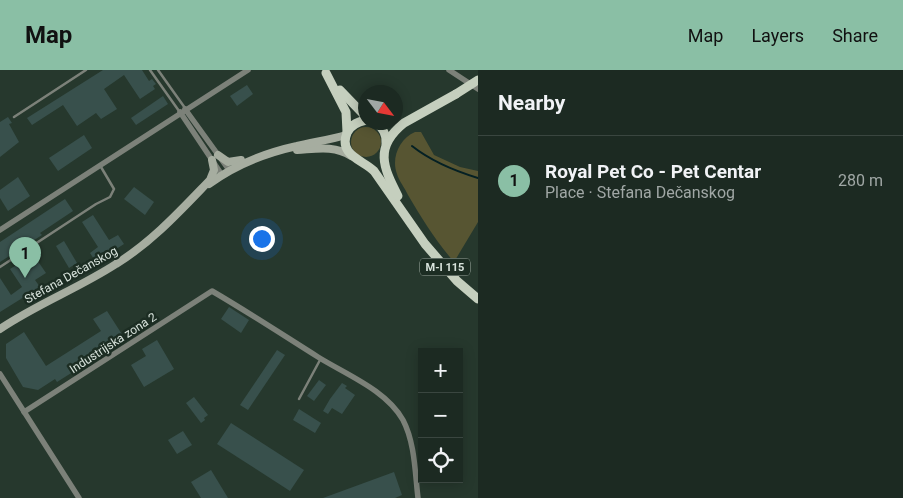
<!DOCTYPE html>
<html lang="en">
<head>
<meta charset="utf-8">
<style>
  body { margin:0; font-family:Roboto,sans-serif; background:#25322a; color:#f1f3f6 }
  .controls { position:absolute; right:15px; bottom:15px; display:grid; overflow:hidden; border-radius:0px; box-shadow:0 2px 12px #0003 }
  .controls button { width:45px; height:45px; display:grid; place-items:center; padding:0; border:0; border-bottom:1px solid #3a4640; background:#1c2a22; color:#f1f3f6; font:25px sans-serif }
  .compass { position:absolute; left:358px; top:15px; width:45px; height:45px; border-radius:50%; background:#1c2a22; box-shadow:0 2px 12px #0003; rotate:122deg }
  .you { position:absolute; left:261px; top:168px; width:18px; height:18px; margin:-12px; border:4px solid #fff; border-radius:50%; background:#1a73e8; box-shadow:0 0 0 8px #1a73e833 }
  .badge { display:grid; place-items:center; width:32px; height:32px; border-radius:50%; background:#8abfa5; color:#111; font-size:16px; font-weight:700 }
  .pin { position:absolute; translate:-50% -41px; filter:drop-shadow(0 1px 2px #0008) }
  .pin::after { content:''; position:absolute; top:26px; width:18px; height:15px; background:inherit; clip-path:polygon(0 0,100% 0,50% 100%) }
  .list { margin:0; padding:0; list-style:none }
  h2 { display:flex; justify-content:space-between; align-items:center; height:65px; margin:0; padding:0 20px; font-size:21px }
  h2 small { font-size:16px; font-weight:400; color:#a0a7a5 }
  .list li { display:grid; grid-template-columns:32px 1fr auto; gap:15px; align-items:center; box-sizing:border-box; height:90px; padding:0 20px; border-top:1px solid #3a4640 }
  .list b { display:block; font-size:19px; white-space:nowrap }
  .list p { margin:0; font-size:16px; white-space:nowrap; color:#a0a7a5 }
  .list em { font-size:16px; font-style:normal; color:#a0a7a5 }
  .icon { flex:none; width:28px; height:28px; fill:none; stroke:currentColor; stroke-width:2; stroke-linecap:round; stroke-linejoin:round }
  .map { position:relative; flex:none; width:478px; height:428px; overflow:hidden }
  header { display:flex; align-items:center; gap:30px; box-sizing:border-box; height:70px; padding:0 25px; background:#8abfa5; color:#111 }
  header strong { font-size:24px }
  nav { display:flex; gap:28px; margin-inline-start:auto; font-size:18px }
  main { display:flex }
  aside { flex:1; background:#1c2a22 }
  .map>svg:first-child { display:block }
  .green { fill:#575532 }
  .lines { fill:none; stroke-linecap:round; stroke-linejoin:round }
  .stream { stroke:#042024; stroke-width:2 }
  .building { fill:#38504c }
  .lane { stroke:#7c8179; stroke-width:2.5 }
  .street { stroke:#7c8179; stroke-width:5.5 }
  .secondary { stroke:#a6ada0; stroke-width:8 }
  .primary { stroke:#c5cfbe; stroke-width:9 }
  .primary-bridge { stroke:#c5cfbe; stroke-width:9 }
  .labels { text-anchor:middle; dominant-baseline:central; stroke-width:5; stroke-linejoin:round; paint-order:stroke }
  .shield { fill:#1c2d23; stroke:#a0aca4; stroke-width:1 }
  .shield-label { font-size:11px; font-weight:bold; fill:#d8e3dc }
  .street-label { font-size:12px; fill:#d8e3dc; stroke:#1c2d23 }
</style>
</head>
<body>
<header>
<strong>Map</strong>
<nav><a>Map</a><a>Layers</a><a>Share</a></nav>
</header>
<main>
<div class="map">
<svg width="478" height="428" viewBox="0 0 478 428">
  <rect width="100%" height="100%" fill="#26382d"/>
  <g class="green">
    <circle cx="366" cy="72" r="15"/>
    <path d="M415,62H421L434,85L460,97L478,101V152L454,192C436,171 422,149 408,125C405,118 399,111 397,104C391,88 399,69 415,62Z"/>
  </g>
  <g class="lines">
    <path class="stream" d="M412,76C431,91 455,101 478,108"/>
  </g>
  <g class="building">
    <path d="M103,0H142L149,11L152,9L156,14L153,16L155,19L140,29L124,5L104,19L117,39L101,49L96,43L77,56L63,35L32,55L27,48Z"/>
    <path d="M247,15L253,24L237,36L230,26Z"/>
    <path d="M163,26L168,34L136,55L131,48Z"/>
    <path d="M8,47L12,53L9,54L19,72L0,87V52Z"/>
    <path d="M84,65L92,78L58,101L49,88Z"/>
    <path d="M18,107L30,126L8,141L0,128V120Z"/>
    <path d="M134,117L154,132L145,145L124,129Z"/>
    <path d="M65,129L73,141L40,163L42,165L0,192V172Z"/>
    <path d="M93,145L109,170L118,165L124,174L96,192L90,183L98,177L82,152Z"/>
    <path d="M64,171L77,193L69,198L56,176Z"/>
    <path d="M35,187L46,203L35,210L40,217L0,242V208L11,225L22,217L10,199L23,191L25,194Z"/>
    <path d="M229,237L249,250L241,263L221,249Z"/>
    <path d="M107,241L125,269L57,312L55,309L38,320L23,317L6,288V274L24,262L46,296L101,261L93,249Z"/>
    <path d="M157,270L174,299L144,317L131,295L146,286L142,279Z"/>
    <path d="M277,280L285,285L248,340L240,335Z"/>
    <path d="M319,310L326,315L314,331L307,326Z"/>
    <path d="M342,313L347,316L345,318L355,325L342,344L332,338L328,344L323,341L330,329Z"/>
    <path d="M194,327L208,345L204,348L205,350L201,353L186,333Z"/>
    <path d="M299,339L321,353L315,363L293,350Z"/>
    <path d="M231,353L304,400L290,421L217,374Z"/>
    <path d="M183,361L192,375L177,384L168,370Z"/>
    <path d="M211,400L228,428H201L191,412Z"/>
    <path d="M394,402L402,425L395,428H323Z"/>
  </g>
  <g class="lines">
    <g class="lane">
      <path d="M150,0L179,41"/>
      <path d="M158,0L185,38"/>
      <path d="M14,47L86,0"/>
      <path d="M0,197L96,134L110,127L114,119L101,97"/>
      <path d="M299,329L320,290"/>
    </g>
    <g class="street">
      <path d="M449,0L478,19"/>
      <path d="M185,39L229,100"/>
      <path d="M180,42L222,105"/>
      <path d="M0,160L248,0"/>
      <path d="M0,304L79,428"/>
      <path d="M24,342L212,221C248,242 283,265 318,287C347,305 386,320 403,350C415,373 415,403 418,428"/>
    </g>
    <g class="secondary">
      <path d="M297,80C316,79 334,75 351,86"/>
      <path d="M218,85L228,92L241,90"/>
      <path d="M209,114C235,95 265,83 297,76C313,72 330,70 346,65"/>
      <path d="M0,259C37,234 79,218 116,194C152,172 181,140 210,110L214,100L212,90"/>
    </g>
    <g class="primary">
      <path d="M326,3L346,42L347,62"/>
      <path d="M340,20L366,47"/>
      <path d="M366,50C357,52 350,55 347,63C338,85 363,90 374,101L425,174L457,211L478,229"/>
      <path d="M375,52C383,58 387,64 386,74"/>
      <path d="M398,126C383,97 374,77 404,53L456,24"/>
    </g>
    <path class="primary-bridge" d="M456,24L478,10"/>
  </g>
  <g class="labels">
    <rect class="shield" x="420" y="188.5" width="50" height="17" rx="4"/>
    <g class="shield-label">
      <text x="445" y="197">M-I 115</text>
    </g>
    <g class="street-label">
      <text transform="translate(71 205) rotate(-29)">Stefana Dečanskog</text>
      <text transform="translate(113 273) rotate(-33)">Industrijska zona 2</text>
    </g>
  </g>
</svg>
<div class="controls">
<button>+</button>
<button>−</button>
<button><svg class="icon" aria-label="locate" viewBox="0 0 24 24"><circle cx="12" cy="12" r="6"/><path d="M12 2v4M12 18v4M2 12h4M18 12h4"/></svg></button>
</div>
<svg class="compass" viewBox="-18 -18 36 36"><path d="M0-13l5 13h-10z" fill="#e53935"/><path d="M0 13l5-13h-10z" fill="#a0a7a5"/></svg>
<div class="you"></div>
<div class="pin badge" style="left:25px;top:208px">1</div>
</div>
<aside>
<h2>Nearby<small></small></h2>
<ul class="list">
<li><span class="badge">1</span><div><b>Royal Pet Co - Pet Centar</b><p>Place · Stefana Dečanskog</p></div><em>280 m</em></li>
</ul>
</aside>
</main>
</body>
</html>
